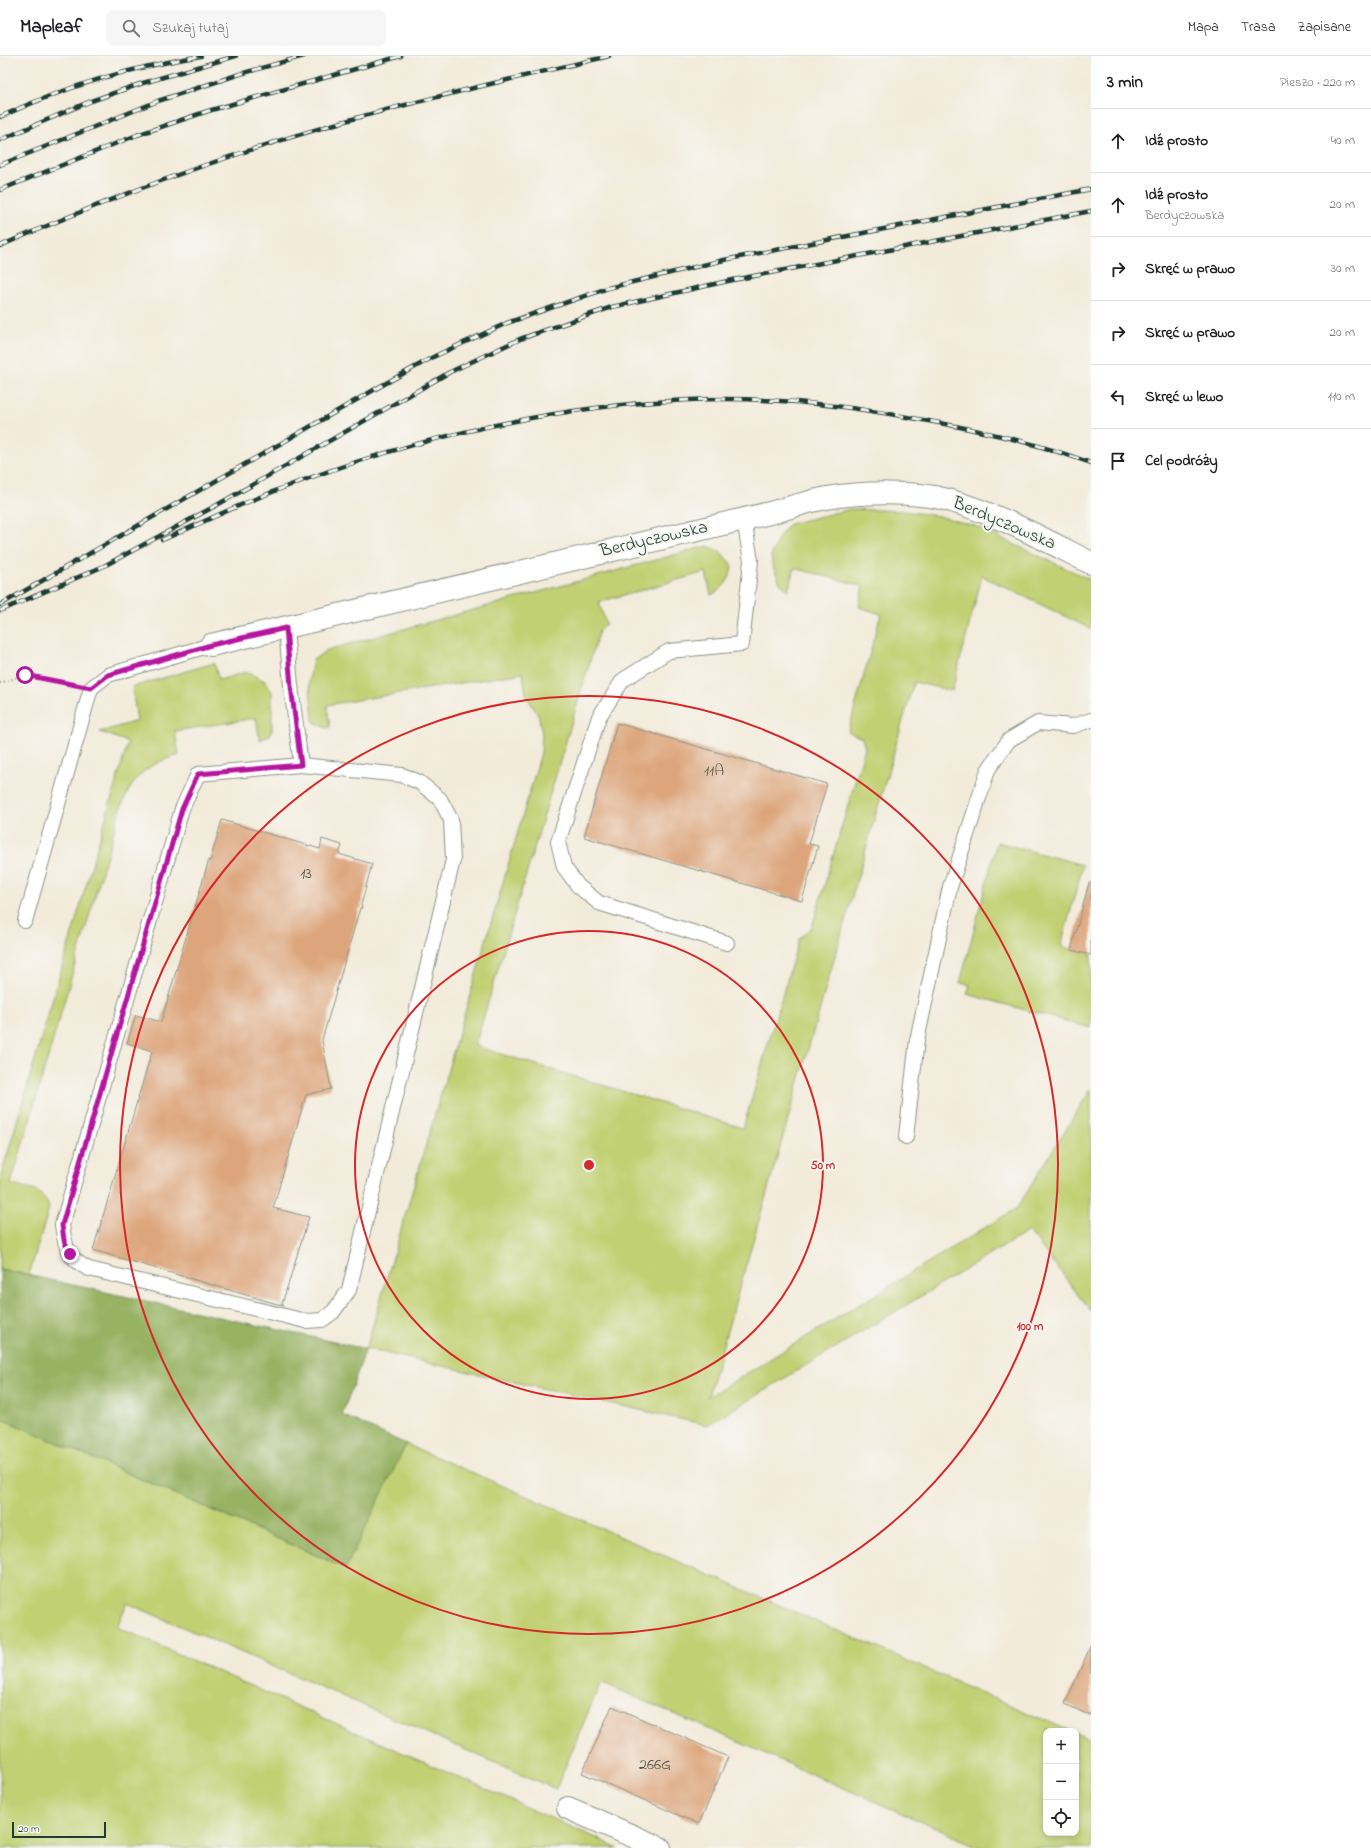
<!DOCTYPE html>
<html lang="pl">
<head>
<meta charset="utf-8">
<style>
  body { margin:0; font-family:"Indie Flower",sans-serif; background:#f6f6f6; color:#202124 }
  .controls { position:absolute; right:12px; bottom:12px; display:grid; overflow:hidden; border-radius:8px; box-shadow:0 2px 6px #0003 }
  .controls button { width:36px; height:36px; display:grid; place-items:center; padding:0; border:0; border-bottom:1px solid #e0e0e0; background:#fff; color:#202124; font:20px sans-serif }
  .scale { position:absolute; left:12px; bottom:10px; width:94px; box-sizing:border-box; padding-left:4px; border:2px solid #1f3d34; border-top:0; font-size:11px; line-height:14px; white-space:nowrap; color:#1f3d34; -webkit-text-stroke:3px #f6f6f2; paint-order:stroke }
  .stop { position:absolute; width:12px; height:12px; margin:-9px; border:3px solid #b5179e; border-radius:50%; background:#fff }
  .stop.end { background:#b5179e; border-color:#fff; box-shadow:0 1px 4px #0008 }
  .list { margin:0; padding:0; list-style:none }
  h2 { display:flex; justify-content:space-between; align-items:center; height:52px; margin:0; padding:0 16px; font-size:17px }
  h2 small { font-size:13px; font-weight:400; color:#757577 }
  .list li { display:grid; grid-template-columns:26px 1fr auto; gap:12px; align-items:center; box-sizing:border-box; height:64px; padding:0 16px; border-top:1px solid #e0e0e0 }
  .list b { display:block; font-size:15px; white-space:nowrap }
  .list p { margin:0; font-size:13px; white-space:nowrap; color:#757577 }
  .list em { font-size:13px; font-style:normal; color:#757577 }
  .icon { flex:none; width:22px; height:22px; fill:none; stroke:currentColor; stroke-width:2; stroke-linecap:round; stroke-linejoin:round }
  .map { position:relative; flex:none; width:1091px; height:1792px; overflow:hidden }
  header { display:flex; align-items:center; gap:24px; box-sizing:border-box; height:56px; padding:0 20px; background:#fff; border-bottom:1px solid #e0e0e0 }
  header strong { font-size:19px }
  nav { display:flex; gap:22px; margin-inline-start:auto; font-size:14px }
  .search { width:280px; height:36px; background:#f6f6f6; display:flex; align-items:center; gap:10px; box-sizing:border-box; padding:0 14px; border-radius:8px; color:#757577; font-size:15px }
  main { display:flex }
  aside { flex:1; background:#fff }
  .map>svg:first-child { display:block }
  .green { fill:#c1d072; stroke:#708653 }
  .forest { fill:#98b264; stroke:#5c784c }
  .building { fill:#dda57b }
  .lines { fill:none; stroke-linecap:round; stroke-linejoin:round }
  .lane-casing { stroke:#899487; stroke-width:16 }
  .street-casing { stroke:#899487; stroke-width:24 }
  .path { stroke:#899487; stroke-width:2.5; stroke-dasharray:1 3; stroke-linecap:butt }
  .lane { stroke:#fff; stroke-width:14 }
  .street { stroke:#fff; stroke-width:22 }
  .rail-casing { stroke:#1f3d34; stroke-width:4.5 }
  .rail { stroke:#f6f6f2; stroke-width:3; stroke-dasharray:9; stroke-linecap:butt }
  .route { stroke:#b5179e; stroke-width:5 }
  .ring { fill:none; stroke:#d62828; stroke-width:2 }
  .labels { text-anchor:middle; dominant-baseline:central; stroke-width:4; stroke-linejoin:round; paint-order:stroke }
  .number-label { font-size:16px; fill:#4e5746 }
  .street-label { font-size:18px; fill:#1f3d34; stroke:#f6f6f2 }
  .centre { fill:#d62828; stroke:#f6f6f2; stroke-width:2 }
  .ring-label { font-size:12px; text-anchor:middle; font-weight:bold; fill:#d62828; stroke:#f6f6f2; stroke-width:4; stroke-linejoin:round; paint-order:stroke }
</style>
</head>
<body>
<header>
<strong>Mapleaf</strong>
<div class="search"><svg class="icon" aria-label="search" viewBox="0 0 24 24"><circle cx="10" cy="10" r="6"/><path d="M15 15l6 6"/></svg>Szukaj tutaj</div>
<nav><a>Mapa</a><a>Trasa</a><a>Zapisane</a></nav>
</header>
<main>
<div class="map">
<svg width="1091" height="1792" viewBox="0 0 1091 1792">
  <rect width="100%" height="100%" fill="#f6f6f2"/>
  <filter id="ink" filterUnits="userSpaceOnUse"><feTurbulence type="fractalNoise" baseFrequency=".025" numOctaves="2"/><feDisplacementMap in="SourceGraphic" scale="8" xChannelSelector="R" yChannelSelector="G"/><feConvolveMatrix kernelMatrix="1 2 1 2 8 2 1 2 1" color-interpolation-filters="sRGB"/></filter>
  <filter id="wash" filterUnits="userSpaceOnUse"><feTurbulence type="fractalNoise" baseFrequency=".012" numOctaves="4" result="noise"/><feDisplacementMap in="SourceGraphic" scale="16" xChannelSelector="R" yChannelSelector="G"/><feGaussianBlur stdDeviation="0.9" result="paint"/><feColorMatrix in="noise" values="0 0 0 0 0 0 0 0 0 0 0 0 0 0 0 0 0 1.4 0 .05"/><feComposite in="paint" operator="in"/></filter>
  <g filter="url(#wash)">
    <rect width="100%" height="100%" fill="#f3ebda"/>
    <g class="green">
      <path d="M850,453L903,455L939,460L975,470L1091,524V573L982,520L952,635L914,626L708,1341L1017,1152L1091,1033V1255L1029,1175L707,1369L366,1293L541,697L542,678L539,661L526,639L523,617L327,649L330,671L326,672L314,666L313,662L309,625L313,604L327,594L707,490L720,495L732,509C731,523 724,533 711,539L706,516L599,546L606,568L599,575L475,990L743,1072L799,883L812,871L865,692L862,682L848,676L881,558L859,551L863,530L794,512L788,535L780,527L772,508L771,500L779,481L789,468Z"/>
      <path d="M214,607L219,624L246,616L265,625L272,636V674L270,679L260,684L256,662L175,675L179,699C145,709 135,719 121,751L11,1128C29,1135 43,1131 49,1152L29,1219L0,1213V1123L128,686L100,676L137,665L132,631Z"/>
      <path d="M997,786L1083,809L1061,890L1091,899V972L967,938L970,929L960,927Z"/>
      <path d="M0,1362L345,1512L406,1388L1070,1675H1046V1777H1076V1677L1091,1684V1792H981L601,1626L556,1733L127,1547L117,1571L619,1792H0Z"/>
    </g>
    <path class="forest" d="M0,1213L366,1293L342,1359L406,1388L346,1512L0,1362Z"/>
    <g id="blocks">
      <g class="building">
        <path d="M617,667L827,728L809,788L818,790L802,845L584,781Z"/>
        <path d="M222,764L320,793L322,783L342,789L339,798L372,808L361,849L362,852H360L322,984L331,1033L306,1039L273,1152L309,1161L282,1248L284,1250L93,1194L152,995L127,987L136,959L161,966L208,807V804L210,805Z"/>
        <path d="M1089,827H1091V899L1071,894Z"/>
        <path d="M1091,1589V1660L1065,1648Z"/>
        <path d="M612,1650L728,1701L699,1768L582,1717Z"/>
      </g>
    </g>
  </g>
  <g filter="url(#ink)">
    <use href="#blocks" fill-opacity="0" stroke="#899487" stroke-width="1"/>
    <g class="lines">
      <g class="lane-casing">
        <g id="lane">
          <path d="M286,572L291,630L301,709"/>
          <path d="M301,709L402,719L419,726L440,743L451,764L453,804L349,1234L333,1256L322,1264L306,1265L89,1213C68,1203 65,1191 62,1169L182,753L198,718Z"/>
          <path d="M25,865L91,632L108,619L211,589"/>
          <path d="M727,887L599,847L578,830L564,811L558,786L599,661L623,624L669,595L742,588L751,505L744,463"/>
          <path d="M906,1081L917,984L950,831L988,714L1009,684L1038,667L1073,670L1091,664"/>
        </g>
      </g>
      <g class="street-casing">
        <g id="street">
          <path d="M211,589L774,456C791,451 809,445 827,442C861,436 915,435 948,444C998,458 1045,484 1091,507"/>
          <path d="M568,1752L660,1792"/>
        </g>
      </g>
      <path class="path" d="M0,627L25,619L69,627"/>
      <use href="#lane" class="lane"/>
      <use href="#street" class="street"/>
      <g class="rail-casing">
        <g id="rail">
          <path d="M0,61C67,30 128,12 201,0"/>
          <path d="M0,84L91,45L143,27L236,0"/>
          <path d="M0,109L158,45L240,18L304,0"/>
          <path d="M0,134L137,79L208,55L401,0"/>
          <path d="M0,190C109,142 220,101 335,68C425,42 517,22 609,0"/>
          <path d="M162,484C193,471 223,456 255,443C389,388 544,350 689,344C767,340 847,349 923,364C980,374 1037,387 1091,407"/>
          <path d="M0,549L379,331L435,300L507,267L608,232L724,204L1091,133"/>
          <path d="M0,555L104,510L217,449L450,316L520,283L612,251L728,225L1091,155"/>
        </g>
      </g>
      <use href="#rail" class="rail"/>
    </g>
  </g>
  <g class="lines" filter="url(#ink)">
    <path class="route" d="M25,619L91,632L108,619L211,589L286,572L291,630L301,709L198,718L182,753L62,1169L64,1184L70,1198"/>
  </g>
  <g class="ring">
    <circle cx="589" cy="1109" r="234"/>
    <circle cx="589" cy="1109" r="469"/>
  </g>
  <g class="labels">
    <g class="number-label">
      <text x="714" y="715">11A</text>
      <text x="306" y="818">13</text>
      <text x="655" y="1709">266G</text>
    </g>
    <g class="street-label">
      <text transform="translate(1004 468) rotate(23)">Berdyczowska</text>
      <text transform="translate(654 484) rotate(-13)">Berdyczowska</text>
    </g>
  </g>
  <circle cx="589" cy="1109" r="6" class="centre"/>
  <g class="ring-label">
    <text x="823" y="1113">50 m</text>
    <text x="1030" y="1274">100 m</text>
  </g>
</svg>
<div class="controls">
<button>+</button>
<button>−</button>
<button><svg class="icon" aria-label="locate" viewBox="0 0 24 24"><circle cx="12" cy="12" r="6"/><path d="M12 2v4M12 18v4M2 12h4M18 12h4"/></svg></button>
</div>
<div class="scale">20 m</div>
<div class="stop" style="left:25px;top:619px"></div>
<div class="stop end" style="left:70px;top:1198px"></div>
</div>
<aside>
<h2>3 min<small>Pieszo · 220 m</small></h2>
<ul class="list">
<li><svg class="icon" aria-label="ahead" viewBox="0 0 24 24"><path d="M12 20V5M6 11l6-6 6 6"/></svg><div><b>Idź prosto</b></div><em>40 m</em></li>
<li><svg class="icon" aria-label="ahead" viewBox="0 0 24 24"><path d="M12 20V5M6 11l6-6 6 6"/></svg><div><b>Idź prosto</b><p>Berdyczowska</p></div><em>20 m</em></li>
<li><svg class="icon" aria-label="right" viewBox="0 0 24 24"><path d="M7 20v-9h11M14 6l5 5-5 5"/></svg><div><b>Skręć w prawo</b></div><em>30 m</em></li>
<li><svg class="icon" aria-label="right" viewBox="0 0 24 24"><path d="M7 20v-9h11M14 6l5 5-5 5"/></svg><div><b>Skręć w prawo</b></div><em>20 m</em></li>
<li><svg class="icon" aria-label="left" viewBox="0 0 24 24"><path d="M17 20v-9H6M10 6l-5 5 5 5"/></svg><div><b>Skręć w lewo</b></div><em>110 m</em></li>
<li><svg class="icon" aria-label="arrive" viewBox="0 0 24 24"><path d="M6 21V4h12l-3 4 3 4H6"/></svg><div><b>Cel podróży</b></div></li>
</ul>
</aside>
</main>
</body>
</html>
